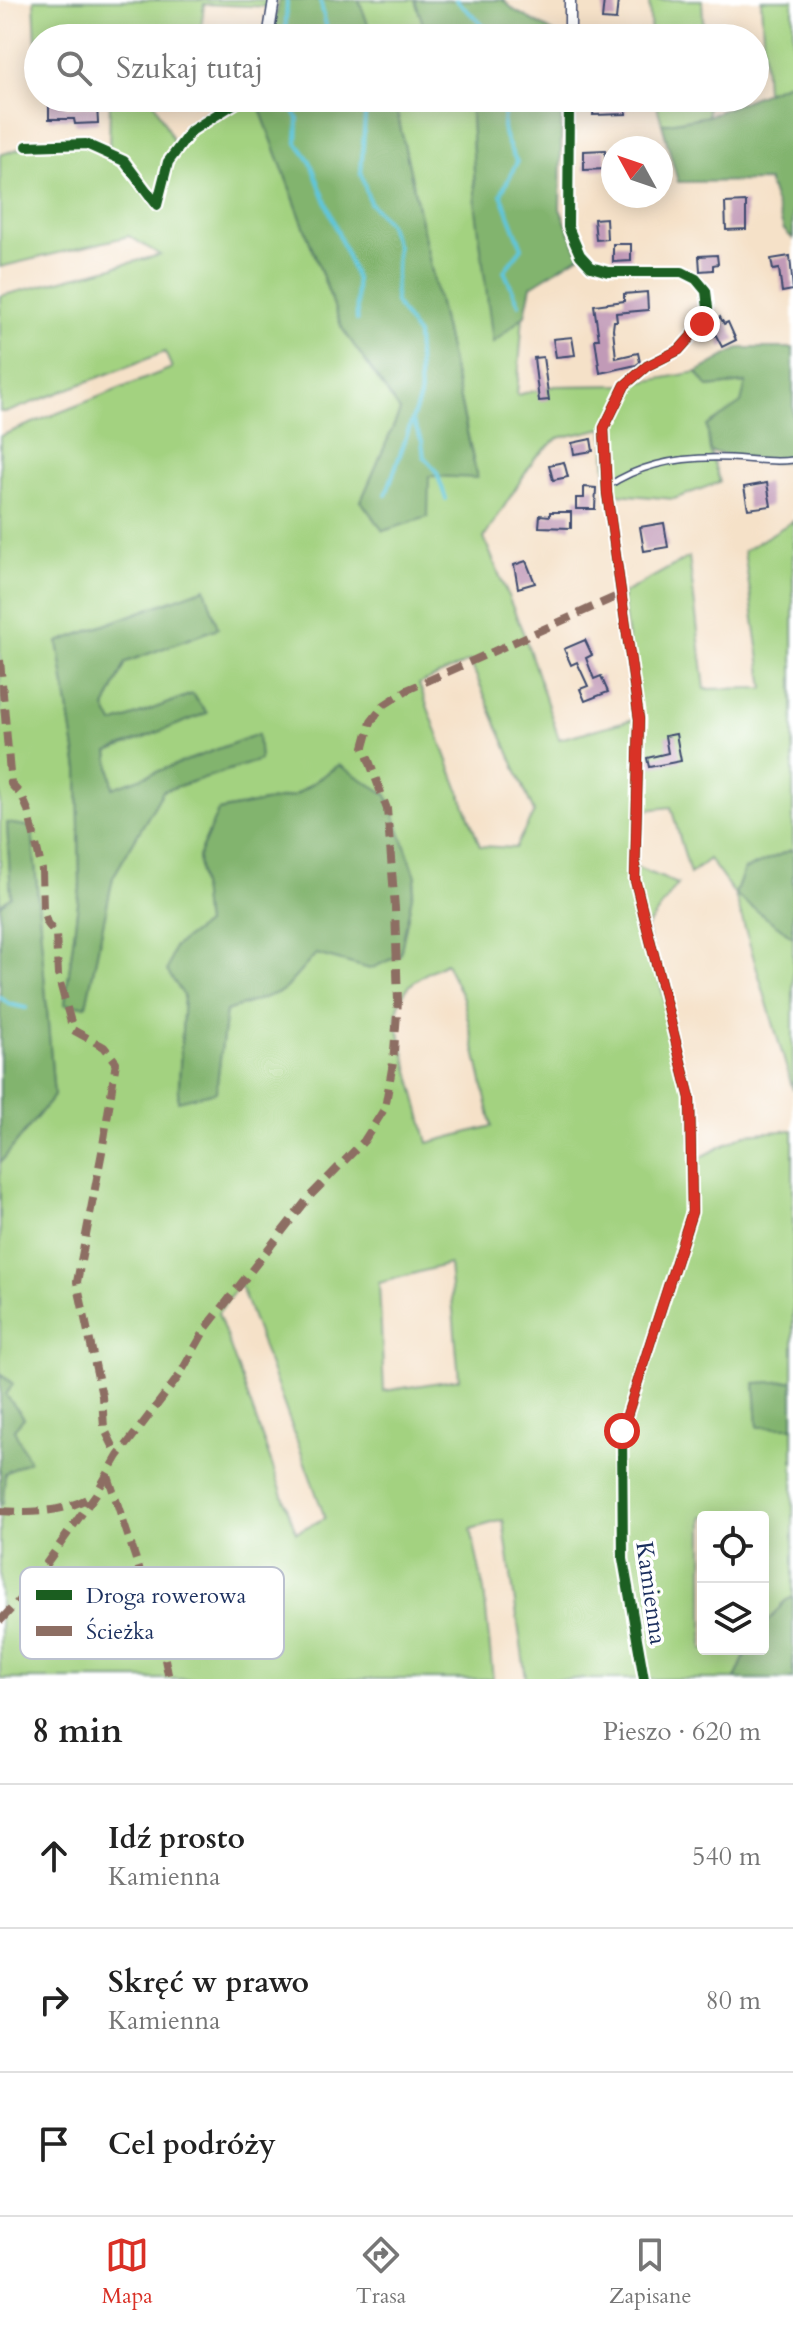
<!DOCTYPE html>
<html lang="pl">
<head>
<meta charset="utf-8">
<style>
  body { margin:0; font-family:Cardo,serif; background:#f6f6f6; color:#222 }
  .controls { position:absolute; right:24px; bottom:24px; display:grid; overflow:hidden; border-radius:8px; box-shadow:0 4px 20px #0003 }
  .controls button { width:72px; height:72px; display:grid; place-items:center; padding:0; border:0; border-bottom:2px solid #e0e0e0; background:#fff; color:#222; font:40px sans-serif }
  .compass { position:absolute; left:601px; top:136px; width:72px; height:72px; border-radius:50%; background:#fff; box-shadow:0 4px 20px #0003; rotate:310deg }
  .stop { position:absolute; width:24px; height:24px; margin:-18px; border:6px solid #d93025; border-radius:50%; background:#fff }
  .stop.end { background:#d93025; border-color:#fff; box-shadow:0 2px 8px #0008 }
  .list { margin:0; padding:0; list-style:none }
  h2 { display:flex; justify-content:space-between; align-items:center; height:104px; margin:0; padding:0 32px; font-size:34px }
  h2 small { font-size:26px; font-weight:400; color:#767676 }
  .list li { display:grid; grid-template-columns:52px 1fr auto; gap:24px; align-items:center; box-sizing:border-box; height:144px; padding:0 32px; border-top:2px solid #e0e0e0 }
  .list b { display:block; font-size:30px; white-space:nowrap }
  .list p { margin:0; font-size:26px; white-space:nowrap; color:#767676 }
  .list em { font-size:26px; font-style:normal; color:#767676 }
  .icon { flex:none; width:44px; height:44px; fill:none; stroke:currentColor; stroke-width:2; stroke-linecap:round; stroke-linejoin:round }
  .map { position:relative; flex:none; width:793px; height:1679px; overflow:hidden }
  .search { position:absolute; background:#fff; box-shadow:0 4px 20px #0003; left:24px; right:24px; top:24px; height:88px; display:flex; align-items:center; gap:20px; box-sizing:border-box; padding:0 28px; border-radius:44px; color:#767676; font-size:30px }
  .sheet { height:536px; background:#fff }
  nav { display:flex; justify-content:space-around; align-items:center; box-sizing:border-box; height:112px; border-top:2px solid #e0e0e0; background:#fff; font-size:22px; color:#767676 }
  nav a { display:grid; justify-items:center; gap:4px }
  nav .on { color:#d93025 }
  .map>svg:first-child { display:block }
  .green { fill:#a3d280; stroke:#5f806f; stroke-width:2; fill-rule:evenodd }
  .forest { fill:#82b46e; stroke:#4e7266; stroke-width:2 }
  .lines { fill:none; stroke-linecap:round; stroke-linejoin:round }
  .stream { stroke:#5fc6db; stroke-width:4 }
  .building { fill:#c19ab7 }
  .lane-casing { stroke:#3c4a6e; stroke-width:8 }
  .street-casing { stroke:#3c4a6e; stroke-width:13 }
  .lane { stroke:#fff; stroke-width:5 }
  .street { stroke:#fff; stroke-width:10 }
  .quiet { stroke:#8d6e63; stroke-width:8; stroke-dasharray:16 8; stroke-linecap:butt }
  .cycleway-casing { stroke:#fff; stroke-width:15 }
  .cycleway { stroke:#1b5e20; stroke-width:10 }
  .route { stroke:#d93025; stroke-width:10 }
  .labels { text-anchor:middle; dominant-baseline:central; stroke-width:7; stroke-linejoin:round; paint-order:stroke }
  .street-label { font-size:24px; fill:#1b2f5e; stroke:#fff }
  .key { fill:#fff; stroke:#bbc1cf; stroke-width:2 }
  .key-label { font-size:22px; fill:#1b2f5e }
</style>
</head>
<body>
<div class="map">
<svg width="793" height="1679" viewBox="0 0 793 1679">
  <rect width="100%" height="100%" fill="#fff"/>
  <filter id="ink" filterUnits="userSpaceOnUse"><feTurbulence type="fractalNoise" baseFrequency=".0125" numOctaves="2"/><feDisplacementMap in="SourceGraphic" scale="16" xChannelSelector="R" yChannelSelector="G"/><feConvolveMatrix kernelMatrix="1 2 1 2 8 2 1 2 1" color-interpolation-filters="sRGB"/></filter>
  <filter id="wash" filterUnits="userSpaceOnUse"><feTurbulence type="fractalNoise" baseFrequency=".006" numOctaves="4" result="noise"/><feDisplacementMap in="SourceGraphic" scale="32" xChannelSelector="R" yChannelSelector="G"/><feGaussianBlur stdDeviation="1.8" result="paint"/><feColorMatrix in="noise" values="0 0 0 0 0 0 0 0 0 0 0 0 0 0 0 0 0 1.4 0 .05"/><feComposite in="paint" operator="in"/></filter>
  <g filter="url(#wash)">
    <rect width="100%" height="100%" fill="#f5e1c8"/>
    <g class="green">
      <path d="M34,0H274V7L204,4L200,38H38L37,65Z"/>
      <path d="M359,0H415L423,24L440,38H373Z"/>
      <path d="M649,0H702L704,38H651Z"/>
      <path d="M761,0H793V81L766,92Z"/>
      <path d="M110,98H158L154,102L177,149L191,131L243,98H256L342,328L401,411L361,501L428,475L477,477L394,98H470L476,209L523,315L517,395L555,386L625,385L697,372L708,387L746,383L742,402L710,452L720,482L674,499L607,493L604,428L558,438L535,458L484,538L525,637L559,739L638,718L622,594L689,557L705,689L764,688L744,551L793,521V849L744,870L735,894L793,937V1090L735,895L709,859L690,874L671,807L637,811L635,867L678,884L646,928L690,1098L692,1162L745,1134L793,1130V1381L755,1384L758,1427H793V1597L785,1601L763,1628V1517H703V1649H748L735,1679H526L503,1520L471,1529L484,1591L493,1679H0V1163L54,1096L32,827L7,824L11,896L0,905V436L172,368L165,352L8,412H0V296L160,255L129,236L0,267V155L27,146L86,144L109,154ZM218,628L126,662L105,708L113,725L192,694L108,752L113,789L257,735L260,760L163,791L113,877L86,1006L65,1004L80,887L78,770L58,642ZM470,661L534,812L515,848L480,846L419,684ZM338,765L416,876L400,955L370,969L316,953L283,991L226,1011L216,1091L178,1100L184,996L174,947L205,924L198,857L218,811L294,796ZM446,963L463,998L492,1126L428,1143L396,1021C399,985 417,978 446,963ZM449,1264L459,1379L384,1391L379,1283ZM240,1284L325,1518L296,1532L218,1313Z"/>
      <path d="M655,98H707L708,116L662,124Z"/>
    </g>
    <g class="forest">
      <path d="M279,0H359L373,38H272Z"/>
      <path d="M415,0H503L514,10L564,38H440L423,24Z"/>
      <path d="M793,81V239L784,230L768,181L678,182L662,124L708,116Z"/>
      <path d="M256,98H394L477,478L429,476L428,517L383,531L361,501L400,411L342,328Z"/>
      <path d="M470,98H562L560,209L580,255L531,286L525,315L493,343L476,209Z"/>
      <path d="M740,348H793V460L773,463L710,452L707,426L741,403L746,383L708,387L697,372Z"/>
      <path d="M205,588L218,628L126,662L105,708L113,724L192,694L207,713L108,752L113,788L258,734L260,760L163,791L113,877L86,1006L65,1004L80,887L78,770L58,642Z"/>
      <path d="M339,765L387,795L416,876L400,955L370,969L316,954L283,991L226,1011L216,1092L178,1101L184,996L167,971L174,947L205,924L198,857L218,811L294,796Z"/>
      <path d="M7,823L32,827L54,1096L0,1163V905L11,896Z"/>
      <path d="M793,849V937L735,895L744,870Z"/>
      <path d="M0,1373L13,1384L6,1395L24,1418L14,1429L29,1461L5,1473L3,1504H0Z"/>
      <path d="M793,1381V1427H758L755,1383Z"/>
      <path d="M793,1597V1679H735L748,1649H763V1628L785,1601Z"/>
    </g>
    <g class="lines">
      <g class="stream">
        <path d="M320,0L329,38"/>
        <path d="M456,0L497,38"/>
        <path d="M285,38L287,0"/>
        <path d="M288,98L298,119L297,143L310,161L356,279L357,320"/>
        <path d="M363,98L366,102L361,174L370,203L388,223L397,247L395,302L417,335L420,397L386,495"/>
        <path d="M509,98C498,126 503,137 517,162L501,194L522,248L504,271L519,304"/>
        <path d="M413,422L422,441L424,457L436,470L446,499"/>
        <path d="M0,997L9,1004L26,1008"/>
      </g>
    </g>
    <g id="blocks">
      <g class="building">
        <path d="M604,0H618L616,20L602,19Z"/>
        <path d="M595,98H626V114L593,115Z"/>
        <path d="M49,99H65V107L97,106L98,123L75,124L74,119H49Z"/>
        <path d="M605,150L606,169L584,170V151Z"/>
        <path d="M746,202V229L726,230L725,203Z"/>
        <path d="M606,218L607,239L596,240L594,219Z"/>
        <path d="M613,244H631V261L613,262Z"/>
        <path d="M717,255L718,264L713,265V270L700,271L699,256Z"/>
        <path d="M790,256L793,290L782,292L779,269L773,270L771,259Z"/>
        <path d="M647,292L648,310L616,313L617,321H614L613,329L616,358L638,353L640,362L636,365L600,373L595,339H599L594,305L624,301V294Z"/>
        <path d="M720,317L724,324L728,322L736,340L722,347L710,324Z"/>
        <path d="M572,337L575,355L556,357L553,339Z"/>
        <path d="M543,357L549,400L539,401L534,358Z"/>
        <path d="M591,439L593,451L574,454L572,443Z"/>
        <path d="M564,462L568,477L553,480L549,465Z"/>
        <path d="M767,483L771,506L748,509L744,487Z"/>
        <path d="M584,487L596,488L595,509H576V498H584Z"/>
        <path d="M550,512H571V528L539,527L540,515L550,516Z"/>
        <path d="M664,523L668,547L644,551L640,527Z"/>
        <path d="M526,561L535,583L518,588L514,565Z"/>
        <path d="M585,640L592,655L586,658L594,679L601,676L608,692L585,701L580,689L588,686L577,662L571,665L564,649Z"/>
        <path d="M676,734L681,761L649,767L647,758L668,753L665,736Z"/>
      </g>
    </g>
  </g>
  <g filter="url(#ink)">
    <use href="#blocks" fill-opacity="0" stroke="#3c4a6e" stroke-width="2"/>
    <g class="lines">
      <g class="lane-casing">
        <path id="lane" d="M608,486C643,462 687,456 730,458C752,459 771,463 793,460"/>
      </g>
      <g class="street-casing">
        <g id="street">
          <path d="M268,38L274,0"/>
          <path d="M570,38V0"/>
          <path d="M569,98L568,227L580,255L591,267L608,272H682L696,279L706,291L708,308L702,324L679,350L647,366L625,385L604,428L607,493L639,719L635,880L690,1098L692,1212L622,1431L623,1559L644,1679"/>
          <path d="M27,146L86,144L124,161L157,205L168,162L191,131L243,98"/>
        </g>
      </g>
      <use href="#lane" class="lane"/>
      <use href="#street" class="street"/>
      <g class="quiet">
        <path d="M0,660L11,784L22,796L28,810L42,870L43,910L47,923L56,934L58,975L73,1030L104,1047L116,1062L102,1152L77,1282L102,1396L104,1428L118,1456"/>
        <path d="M108,1476L158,1625L169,1679"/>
        <path d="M0,1511C32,1513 63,1513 92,1496"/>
        <path d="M0,1621L23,1596L96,1494L118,1456L179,1376L206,1328L310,1196L364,1141L385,1108L393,1063L398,1002L395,908L387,809L364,747L371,722L384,705L407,690L622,594"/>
      </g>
      <g class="cycleway-casing">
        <g id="cycleway">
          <path d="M569,98L568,227L580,255L591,267L608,272H682L696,279L706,291L708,308L702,324L679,350L647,366L625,385L604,428L607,493L639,719L635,880L690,1098L692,1212L622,1431L623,1559L644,1679"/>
          <path d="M27,146L86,144L124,161L157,205L168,162L191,131L243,98"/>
        </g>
      </g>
      <use href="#cycleway" class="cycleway"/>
    </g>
  </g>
  <g class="lines" filter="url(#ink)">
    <path class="route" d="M622,1431L692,1212L690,1098L635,880L639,719L607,493L604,428L625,385L647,366L679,350L702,324"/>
  </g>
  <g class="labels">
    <g class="street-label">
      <text transform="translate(651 1593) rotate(82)">Kamienna</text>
    </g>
  </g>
  <rect x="20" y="1567" width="264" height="92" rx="12" class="key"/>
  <rect x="36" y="1590" width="36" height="10" fill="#1b5e20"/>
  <rect x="36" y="1626" width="36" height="10" fill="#8d6e63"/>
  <g class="key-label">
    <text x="86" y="1603">Droga rowerowa</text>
    <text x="86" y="1639">Ścieżka</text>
  </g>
</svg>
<div class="controls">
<button><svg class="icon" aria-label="locate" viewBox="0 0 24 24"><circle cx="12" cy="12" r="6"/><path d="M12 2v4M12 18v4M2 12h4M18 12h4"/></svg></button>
<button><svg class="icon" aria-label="layers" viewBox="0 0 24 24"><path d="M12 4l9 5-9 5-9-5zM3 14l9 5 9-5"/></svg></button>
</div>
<svg class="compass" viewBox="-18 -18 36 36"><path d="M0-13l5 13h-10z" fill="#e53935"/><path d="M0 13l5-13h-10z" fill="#767676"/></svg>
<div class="stop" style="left:622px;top:1431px"></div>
<div class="stop end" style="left:702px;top:324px"></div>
<div class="search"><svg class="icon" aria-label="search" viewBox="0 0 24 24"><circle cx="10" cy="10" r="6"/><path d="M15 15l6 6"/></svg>Szukaj tutaj</div>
</div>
<section class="sheet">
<h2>8 min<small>Pieszo · 620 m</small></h2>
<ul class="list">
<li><svg class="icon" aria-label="ahead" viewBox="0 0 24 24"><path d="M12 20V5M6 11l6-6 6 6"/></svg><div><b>Idź prosto</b><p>Kamienna</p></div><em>540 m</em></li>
<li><svg class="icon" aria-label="right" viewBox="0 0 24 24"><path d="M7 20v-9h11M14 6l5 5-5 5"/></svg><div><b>Skręć w prawo</b><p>Kamienna</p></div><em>80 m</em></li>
<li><svg class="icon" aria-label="arrive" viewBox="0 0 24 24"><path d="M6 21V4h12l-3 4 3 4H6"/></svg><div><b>Cel podróży</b></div></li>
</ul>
</section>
<nav>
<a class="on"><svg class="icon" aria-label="map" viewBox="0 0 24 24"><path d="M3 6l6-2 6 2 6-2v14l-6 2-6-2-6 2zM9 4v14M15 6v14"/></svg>Mapa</a>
<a><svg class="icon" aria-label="directions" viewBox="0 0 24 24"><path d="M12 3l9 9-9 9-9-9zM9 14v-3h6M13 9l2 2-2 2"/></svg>Trasa</a>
<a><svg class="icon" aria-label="saved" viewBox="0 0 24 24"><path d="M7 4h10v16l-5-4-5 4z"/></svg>Zapisane</a>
</nav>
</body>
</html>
